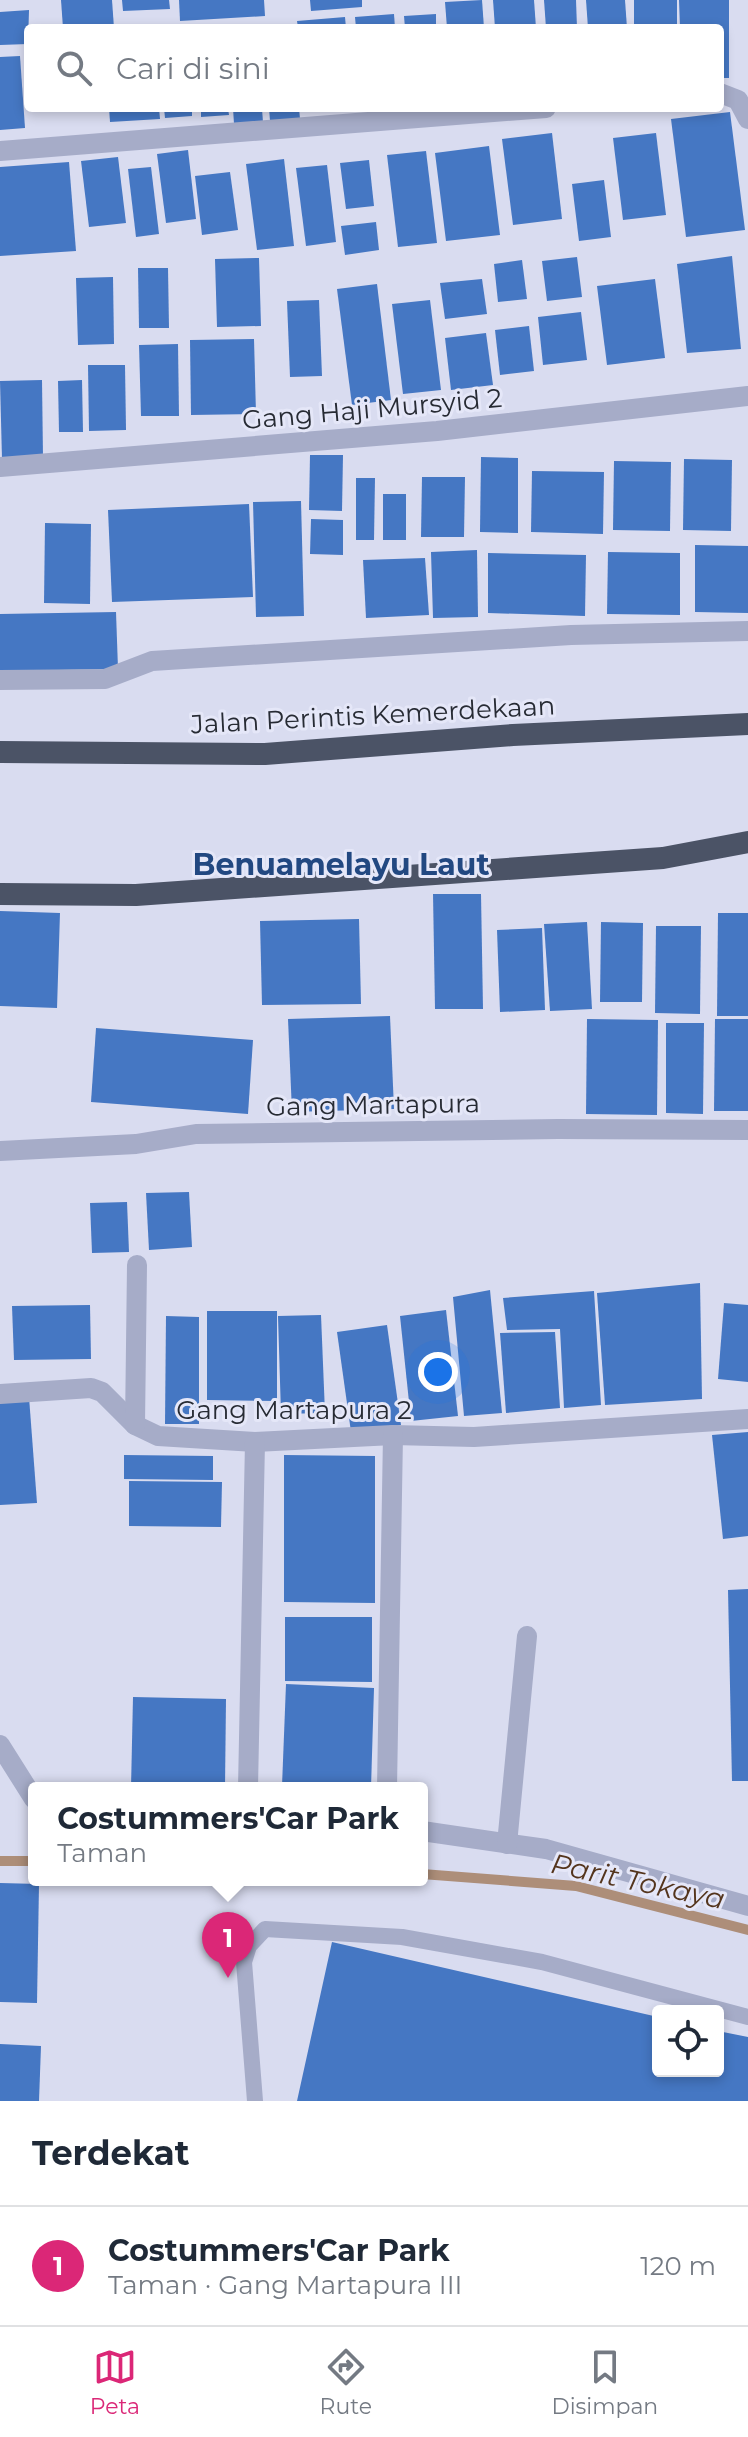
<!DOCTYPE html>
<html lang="id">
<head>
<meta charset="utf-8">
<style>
  body { margin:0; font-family:Montserrat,sans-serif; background:#f2f2f3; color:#1f2937 }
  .controls { position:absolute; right:24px; bottom:24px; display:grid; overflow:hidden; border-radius:8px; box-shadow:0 4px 12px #0003 }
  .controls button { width:72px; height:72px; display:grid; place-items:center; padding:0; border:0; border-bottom:2px solid #e0e1e3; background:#fff; color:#1f2937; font:40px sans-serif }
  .you { position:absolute; left:438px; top:1372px; width:28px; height:28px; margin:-20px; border:6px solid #fff; border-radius:50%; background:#1a73e8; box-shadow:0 0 0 12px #1a73e833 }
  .badge { display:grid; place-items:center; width:52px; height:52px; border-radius:50%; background:#db2777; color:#fff; font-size:26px; font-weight:700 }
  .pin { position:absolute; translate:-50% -66px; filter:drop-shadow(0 2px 4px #0008) }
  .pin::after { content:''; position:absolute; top:42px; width:28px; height:24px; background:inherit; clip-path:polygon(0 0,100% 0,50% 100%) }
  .popup { position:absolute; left:28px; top:1782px; width:400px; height:104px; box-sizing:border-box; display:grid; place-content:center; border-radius:8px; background:#fff; filter:drop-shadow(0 2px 6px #0005); font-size:26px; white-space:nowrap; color:#747a83 }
  .popup b { font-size:30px; color:#1f2937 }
  .popup::after { content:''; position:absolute; left:50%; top:100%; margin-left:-16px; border:16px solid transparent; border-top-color:#fff }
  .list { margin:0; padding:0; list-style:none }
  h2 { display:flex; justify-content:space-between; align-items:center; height:104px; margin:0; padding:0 32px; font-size:34px }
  h2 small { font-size:26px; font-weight:400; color:#747a83 }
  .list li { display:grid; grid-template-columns:52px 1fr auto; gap:24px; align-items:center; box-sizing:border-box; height:120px; padding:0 32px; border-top:2px solid #e0e1e3 }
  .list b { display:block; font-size:30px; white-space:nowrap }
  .list p { margin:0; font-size:26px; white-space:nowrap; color:#747a83 }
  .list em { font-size:26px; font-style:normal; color:#747a83 }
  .icon { flex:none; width:44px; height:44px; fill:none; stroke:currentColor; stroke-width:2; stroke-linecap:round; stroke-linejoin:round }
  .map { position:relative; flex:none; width:748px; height:2101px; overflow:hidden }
  .search { position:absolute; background:#fff; box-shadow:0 4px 12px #0003; left:24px; right:24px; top:24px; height:88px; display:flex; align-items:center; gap:20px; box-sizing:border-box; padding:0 28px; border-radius:8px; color:#747a83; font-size:30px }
  .sheet { height:224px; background:#fff }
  nav { display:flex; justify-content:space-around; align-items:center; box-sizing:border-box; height:112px; border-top:2px solid #e0e1e3; background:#fff; font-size:22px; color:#747a83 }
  nav a { display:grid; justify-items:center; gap:4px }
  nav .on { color:#db2777 }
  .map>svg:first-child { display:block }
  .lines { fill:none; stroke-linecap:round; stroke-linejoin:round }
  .stream { stroke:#ad8e79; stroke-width:10 }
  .building { fill:#4577c3 }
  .service { stroke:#a6acc8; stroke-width:16 }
  .minor { stroke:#a6acc8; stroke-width:20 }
  .trunk { stroke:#4b5366; stroke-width:22 }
  .labels { text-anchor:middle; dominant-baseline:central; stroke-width:6; stroke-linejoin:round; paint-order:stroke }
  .street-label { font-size:26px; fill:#272b34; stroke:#e5e7f8 }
  .water-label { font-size:28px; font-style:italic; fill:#54351d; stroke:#e5e7f8 }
  .quarter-label { font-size:30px; font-weight:bold; fill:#224881; stroke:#e5e7f8 }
</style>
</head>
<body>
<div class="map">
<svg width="748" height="2101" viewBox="0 0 748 2101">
  <rect width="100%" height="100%" fill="#d9dcf0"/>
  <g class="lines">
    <g class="stream">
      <path d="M0,1861H34"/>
      <path d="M422,1874L576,1886L748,1930"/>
    </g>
  </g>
  <g class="building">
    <path d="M61,0H112L114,28H63Z"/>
    <path d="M122,0H169L170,9L123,11Z"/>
    <path d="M179,0H264L265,16L180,21Z"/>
    <path d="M310,0H362V7L311,11Z"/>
    <path d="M482,0L484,28H447L445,2Z"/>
    <path d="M493,0H534L536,28H495Z"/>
    <path d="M544,0H576L577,28H546Z"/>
    <path d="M586,0H625L627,28H588Z"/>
    <rect x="634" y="0" width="43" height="28"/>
    <path d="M679,0H729V78H720V28H680Z"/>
    <path d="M29,10L28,44L0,45V12Z"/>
    <path d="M394,14L395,28H356L355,17Z"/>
    <path d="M436,14V28H405L404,16Z"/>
    <path d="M345,17L346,28H298L297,21Z"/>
    <path d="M20,56L25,128L0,130V57Z"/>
    <path d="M109,108H159L160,119L110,122Z"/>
    <path d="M164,108H192V116L165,118Z"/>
    <path d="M201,108H228L229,115L201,117Z"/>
    <path d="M233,108H262L263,123L234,124Z"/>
    <path d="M269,108H299L300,119L270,121Z"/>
    <path d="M730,112L745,230L686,237L671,119Z"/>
    <path d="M552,133L562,219L513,225L502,139Z"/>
    <path d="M656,133L666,215L623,220L613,138Z"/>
    <path d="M489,146L500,235L446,241L435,153Z"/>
    <path d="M188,150L196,219L166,223L157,154Z"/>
    <path d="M426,151L437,243L398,247L387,155Z"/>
    <path d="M118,157L126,223L89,227L81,161Z"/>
    <path d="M284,159L294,246L257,250L246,164Z"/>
    <path d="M369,160L374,206L346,209L340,163Z"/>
    <path d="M69,162L76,251L0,256V167Z"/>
    <path d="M327,165L336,242L306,246L296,168Z"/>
    <path d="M151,167L159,234L136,237L128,169Z"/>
    <path d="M230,172L238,230L202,235L195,176Z"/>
    <path d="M604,180L611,237L579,241L572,184Z"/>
    <path d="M376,222L379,250L345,255L341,226Z"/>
    <path d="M732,256L741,349L687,353L677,264Z"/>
    <path d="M577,257L582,297L547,301L542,261Z"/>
    <path d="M259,258L261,326L217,327L215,259Z"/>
    <path d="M522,260L527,299L498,302L494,264Z"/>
    <path d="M138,268H168L169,328H139Z"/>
    <path d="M113,277L114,344L78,345L76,278Z"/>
    <path d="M482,279L487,314L445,319L440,283Z"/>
    <path d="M655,279L665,358L607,365L597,286Z"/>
    <path d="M377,284L391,400L352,405L337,289Z"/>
    <path d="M319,300L322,376L290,377L287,301Z"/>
    <path d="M430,300L441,390L403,394L392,304Z"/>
    <path d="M581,312L587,360L543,365L538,317Z"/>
    <path d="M529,326L534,371L500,375L495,330Z"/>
    <path d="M486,333L493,385L451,390L445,338Z"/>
    <path d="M254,339L256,414L191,415L190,340Z"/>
    <path d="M178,344L179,416H141L139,345Z"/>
    <path d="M88,365H125L126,430L89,431Z"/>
    <path d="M42,380L43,458L2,459L0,381Z"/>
    <path d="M82,380L83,432H59L58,381Z"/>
    <path d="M310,455H343L342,511L309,510Z"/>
    <path d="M481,457L518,458V533L480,532Z"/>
    <path d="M684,459L732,460L731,531L683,530Z"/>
    <path d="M614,461L671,462L670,531L613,530Z"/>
    <path d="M532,471L604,472L603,534L531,532Z"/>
    <path d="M422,477H465L464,537H421Z"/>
    <path d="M356,478H375L374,540H356Z"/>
    <rect x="383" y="494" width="23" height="46"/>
    <path d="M301,501L304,616L256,617L253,502Z"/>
    <path d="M249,504L253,597L112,602L108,510Z"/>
    <path d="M311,519L343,520V555L310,554Z"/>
    <path d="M45,523L91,524L90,604L44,603Z"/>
    <path d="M695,545L748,546V613L695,612Z"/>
    <path d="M477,550L478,617L433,618L431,552Z"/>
    <path d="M608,552L680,553V615L607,614Z"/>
    <path d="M488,553L586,555L585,616L488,613Z"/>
    <path d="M425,558L429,615L366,618L363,560Z"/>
    <path d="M116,612L118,669L0,671V614Z"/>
    <path d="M433,894H481L483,1009H435Z"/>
    <path d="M0,911L60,913L57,1008L0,1006Z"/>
    <path d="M718,913H748V1016H717Z"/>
    <path d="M359,919L361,1004L262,1005L260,921Z"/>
    <path d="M587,922L592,1009L550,1011L544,924Z"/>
    <path d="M601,922L643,923L642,1002H600Z"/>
    <path d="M656,926H701L700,1014L655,1013Z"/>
    <path d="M542,928L545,1010L500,1012L497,930Z"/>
    <path d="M390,1016L394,1109L292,1112L288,1019Z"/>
    <path d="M587,1019L658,1020L657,1115L586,1114Z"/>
    <path d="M715,1019H748V1111H714Z"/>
    <path d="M666,1023H704L703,1114L666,1113Z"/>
    <path d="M96,1028L253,1040L248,1114L91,1102Z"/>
    <path d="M189,1192L192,1247L149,1250L146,1193Z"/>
    <path d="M127,1202L129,1252L92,1253L90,1203Z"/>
    <path d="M700,1283L702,1399L605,1405L597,1293Z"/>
    <path d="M490,1290L502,1413L464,1416L453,1297Z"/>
    <path d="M594,1291L601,1405L564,1408L560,1329L507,1330L503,1298Z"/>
    <path d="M724,1303L748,1305V1382L718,1379Z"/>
    <path d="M90,1305L91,1359L14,1360L12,1306Z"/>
    <path d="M446,1310L458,1416L411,1421L400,1316Z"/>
    <path d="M207,1311H277V1401L207,1400Z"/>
    <path d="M321,1315L325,1413L281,1414L278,1316Z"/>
    <path d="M166,1316L199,1317V1424H165Z"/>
    <path d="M387,1325L401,1425L351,1432L337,1332Z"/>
    <path d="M555,1332L560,1408L506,1413L500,1333Z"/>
    <path d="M29,1397L37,1503L0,1505V1400Z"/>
    <path d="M748,1432V1536L723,1539L712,1435Z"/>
    <path d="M124,1455L213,1456V1480L124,1479Z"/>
    <path d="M284,1455L375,1456V1603L284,1602Z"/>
    <path d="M129,1481L222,1482L221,1527L129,1526Z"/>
    <path d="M748,1589V1781H732L728,1590Z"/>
    <path d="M285,1617H372V1682L285,1681Z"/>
    <path d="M286,1684L374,1688L371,1788L282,1786Z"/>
    <path d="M133,1697L226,1699L225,1788H131Z"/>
    <path d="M0,1883L39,1884L37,2003L0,2002Z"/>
    <path d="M332,1942L658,2017V2071H718V2031L748,2037V2101H297Z"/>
    <path d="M0,2044L41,2046L39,2101H0Z"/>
  </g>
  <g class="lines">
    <path class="service" d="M255,2101L244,1962L249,1946L265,1929L402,1937L542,1962L748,2017"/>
    <g class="minor">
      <path d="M720,93L738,100L748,119"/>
      <path d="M0,151L546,108"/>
      <path d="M0,467L437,431L748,396"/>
      <path d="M0,680L105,679L152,661L571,635L748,631"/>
      <path d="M0,1151L136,1144L196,1134L558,1129L748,1130"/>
      <path d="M0,1394L91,1388L102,1392L135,1425L158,1436L255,1442L393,1435L474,1437L748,1419"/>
      <path d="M135,1425L137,1265"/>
      <path d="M0,1745L34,1799"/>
      <path d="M248,1788L255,1442"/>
      <path d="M387,1788L393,1435"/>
      <path d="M422,1831L546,1849L748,1906"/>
      <path d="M507,1844L527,1636"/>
    </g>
    <g class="trunk">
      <path d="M0,752L265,754L513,735L748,724"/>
      <path d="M0,894L136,895L663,858L748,842"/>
    </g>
  </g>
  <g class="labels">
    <g class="street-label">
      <text transform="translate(372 409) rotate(-5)">Gang Haji Mursyid 2</text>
      <text transform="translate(373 715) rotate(-3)">Jalan Perintis Kemerdekaan</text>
      <text transform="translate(373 1105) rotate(-1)">Gang Martapura</text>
      <text x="294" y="1410">Gang Martapura 2</text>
    </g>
    <g class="water-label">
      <text transform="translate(638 1881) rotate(12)">Parit Tokaya</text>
    </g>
    <g class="quarter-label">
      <text x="341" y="864">Benuamelayu Laut</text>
    </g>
  </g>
</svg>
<div class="controls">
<button><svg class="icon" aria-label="locate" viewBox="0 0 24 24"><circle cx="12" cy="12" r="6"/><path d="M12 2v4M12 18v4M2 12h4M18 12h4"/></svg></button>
</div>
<div class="you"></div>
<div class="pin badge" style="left:228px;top:1978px">1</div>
<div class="popup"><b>Costummers'Car Park</b>Taman</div>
<div class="search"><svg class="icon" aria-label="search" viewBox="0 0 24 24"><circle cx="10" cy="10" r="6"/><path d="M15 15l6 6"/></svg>Cari di sini</div>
</div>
<section class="sheet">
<h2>Terdekat<small></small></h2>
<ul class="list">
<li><span class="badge">1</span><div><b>Costummers'Car Park</b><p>Taman · Gang Martapura III</p></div><em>120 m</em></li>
</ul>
</section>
<nav>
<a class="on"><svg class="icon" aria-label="map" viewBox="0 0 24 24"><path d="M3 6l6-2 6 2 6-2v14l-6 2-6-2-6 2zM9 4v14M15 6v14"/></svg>Peta</a>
<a><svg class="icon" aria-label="directions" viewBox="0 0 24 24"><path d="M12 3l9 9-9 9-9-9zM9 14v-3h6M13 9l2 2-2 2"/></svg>Rute</a>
<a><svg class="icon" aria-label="saved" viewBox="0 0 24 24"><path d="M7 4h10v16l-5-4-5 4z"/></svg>Disimpan</a>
</nav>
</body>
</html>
